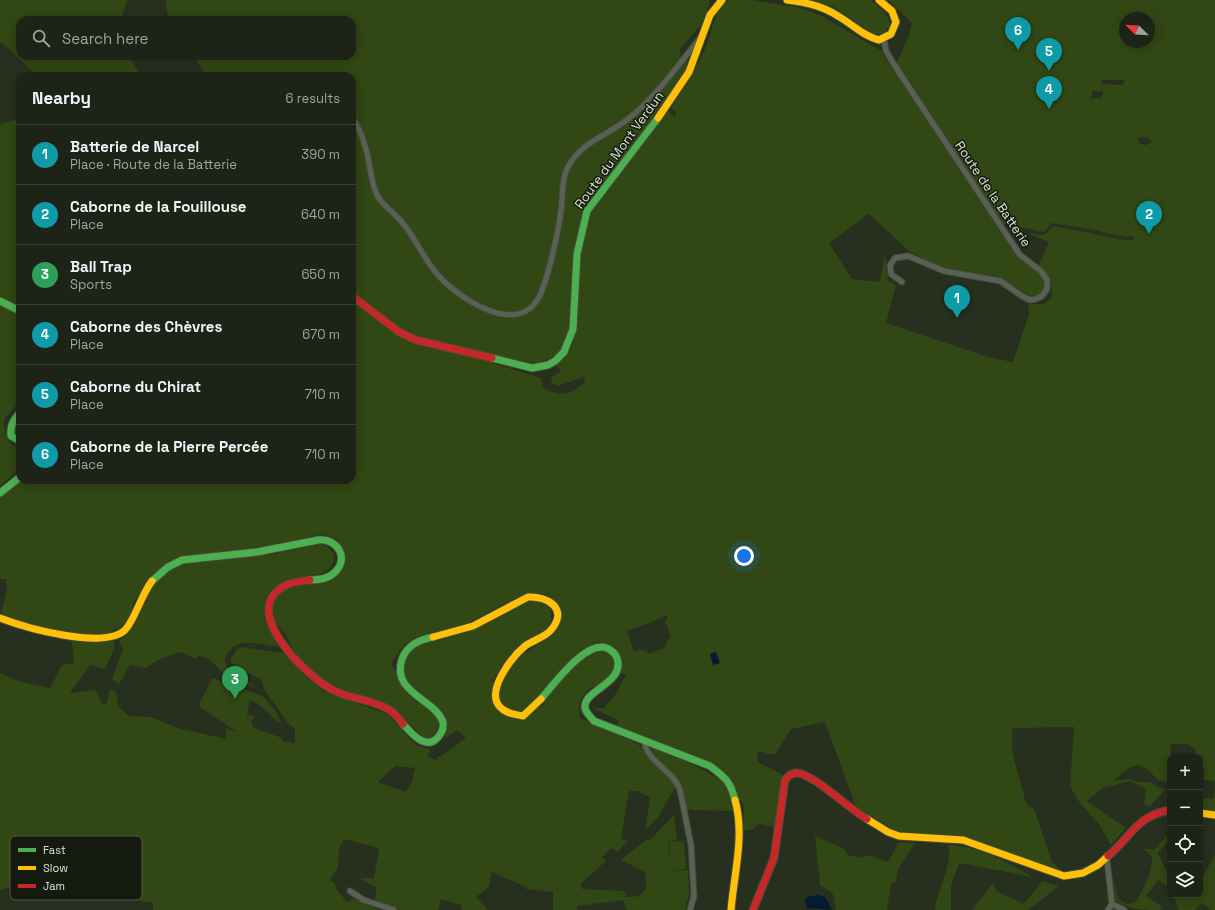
<!DOCTYPE html>
<html lang="en">
<head>
<meta charset="utf-8">
<style>
  body { margin:0; font-family:"Space Grotesk",sans-serif; background:#2a2f23; color:#f1f3f6 }
  .controls { position:absolute; right:12px; bottom:12px; display:grid; overflow:hidden; border-radius:8px; box-shadow:0 2px 10px #0003 }
  .controls button { width:36px; height:36px; display:grid; place-items:center; padding:0; border:0; border-bottom:1px solid #3b4035; background:#1d2316; color:#f1f3f6; font:20px sans-serif }
  .compass { position:absolute; left:1119px; top:12px; width:36px; height:36px; border-radius:50%; background:#1d2316; box-shadow:0 2px 10px #0003; rotate:294deg }
  .you { position:absolute; left:744px; top:556px; width:14px; height:14px; margin:-10px; border:3px solid #fff; border-radius:50%; background:#1a73e8; box-shadow:0 0 0 6px #1a73e833 }
  .badge { display:grid; place-items:center; width:26px; height:26px; border-radius:50%; background:#bca0f2; color:#fff; font-size:13px; font-weight:700 }
  .pin { position:absolute; translate:-50% -33px; filter:drop-shadow(0 1px 2px #0008) }
  .pin::after { content:''; position:absolute; top:21px; width:14px; height:12px; background:inherit; clip-path:polygon(0 0,100% 0,50% 100%) }
  .list { margin:0; padding:0; list-style:none }
  h2 { display:flex; justify-content:space-between; align-items:center; height:52px; margin:0; padding:0 16px; font-size:17px }
  h2 small { font-size:13px; font-weight:400; color:#a0a4a1 }
  .list li { display:grid; grid-template-columns:26px 1fr auto; gap:12px; align-items:center; box-sizing:border-box; height:60px; padding:0 16px; border-top:1px solid #3b4035 }
  .list b { display:block; font-size:15px; white-space:nowrap }
  .list p { margin:0; font-size:13px; white-space:nowrap; color:#a0a4a1 }
  .list em { font-size:13px; font-style:normal; color:#a0a4a1 }
  .icon { flex:none; width:22px; height:22px; fill:none; stroke:currentColor; stroke-width:2; stroke-linecap:round; stroke-linejoin:round }
  .map { position:relative; flex:none; width:1215px; height:910px; overflow:hidden }
  .search { position:absolute; background:#1d2316; box-shadow:0 2px 10px #0003; left:16px; top:16px; width:340px; height:44px; display:flex; align-items:center; gap:10px; box-sizing:border-box; padding:0 14px; border-radius:12px; color:#a0a4a1; font-size:15px }
  .panel { position:absolute; background:#1d2316; box-shadow:0 2px 10px #0003; left:16px; top:72px; width:340px; height:412px; border-radius:12px }
  .map>svg:first-child { display:block }
  .green { fill:#314714; fill-rule:evenodd }
  .water { fill:#041b31 }
  .lines { fill:none; stroke-linecap:round; stroke-linejoin:round }
  .street-casing { stroke:#444b3d; stroke-width:7 }
  .fast-casing { stroke:#444b3d; stroke-width:9 }
  .slow-casing { stroke:#444b3d; stroke-width:9 }
  .jam-casing { stroke:#444b3d; stroke-width:9 }
  .street { stroke:#5b6054; stroke-width:5 }
  .fast { stroke:#4caf50; stroke-width:7 }
  .slow { stroke:#ffc107; stroke-width:7 }
  .jam { stroke:#c62828; stroke-width:7 }
  .labels { text-anchor:middle; dominant-baseline:central; stroke-width:3; stroke-linejoin:round; paint-order:stroke }
  .street-label { font-size:13px; fill:#d9e2d0; stroke:#141b0e }
  .key { fill:#141b0e; stroke:#4f5748; stroke-width:1 }
  .key-label { font-size:11px; fill:#d9e2d0 }
</style>
</head>
<body>
<div class="map">
<svg width="1215" height="910" viewBox="0 0 1215 910">
  <rect width="100%" height="100%" fill="#272f1e"/>
  <g class="green">
    <path d="M0,0H128L120,20H20V56H129L141,76H37L4,44L0,43Z"/>
    <path d="M166,0H710L705,20L680,49V56L685,61L692,60L663,106L586,211L567,339C559,360 542,363 521,363L417,337L400,328L352,292V76H206L194,56H352V20H171L167,13Z"/>
    <path d="M728,0H751L797,7L820,15L880,50L1019,256C1030,265 1045,272 1046,288L1039,296L1032,297L998,277L942,268L910,252L869,214L829,243L852,279L880,282L885,253L888,281L896,285L886,323L988,357L1013,362L1029,314L1028,304H1044L1052,297C1053,286 1045,275 1039,265L1049,242L1027,233L1044,235L1054,226L1125,240H1134L1133,236C1117,238 1105,232 1090,229C1077,227 1064,225 1052,223L1044,232L999,223L896,64L909,35L912,23L888,0H1215V812L1200,809V798L1214,799L1215,781L1204,780L1205,770L1200,769V757H1195L1196,751L1188,744H1171L1170,782L1159,781C1138,759 1136,761 1113,781L1130,779L1139,782H1149L1165,790L1149,807L1144,804L1146,789L1130,781L1102,788L1087,801L1126,828L1111,845L1099,824L1080,803L1070,786L1074,727L1012,728V751L1026,803L1034,809L1052,862L1065,873L965,836L898,832L856,807L825,722L791,729L775,755L758,751L757,762L782,774L776,827L758,824L754,829L743,831L744,806L727,777L618,726V720L592,708H604L615,695L626,675L622,673V661L619,652L610,644L598,642L583,649L555,679L544,688L534,703L541,707C558,687 575,652 604,649L612,655L616,666L611,678L589,689L582,697L579,705L580,718L638,744L650,757L656,756L652,751L654,748L702,769L728,785L733,799L735,811L687,810L679,781L658,817L645,830L650,797L637,791H629L621,839L628,841L617,852L611,848L602,857L606,861L581,883L582,889L624,891L626,897L640,896L646,888L645,872L621,860L647,839L649,841L674,815L677,840L668,842L670,865L669,842L684,841L686,869L671,871L688,870L689,895L685,910H627L623,900L578,906L577,910H553V892L526,889V887L492,872L489,887L476,897L488,910H462L461,905L441,899L438,910H401L375,902L376,887L359,878H374L379,848L344,839L339,849L338,868L330,880L335,883L336,889L347,902L355,898L379,910H153V903L102,895L87,889L90,878L32,859L23,887L16,885L0,890V673L18,681L50,688L62,665L74,663L71,632C46,629 24,624 1,613L7,589L6,579H0V497L21,480H352V300L397,334L541,378L543,388C561,397 571,395 585,382L584,377L557,386L551,383L552,377L561,371L556,365L569,353L574,341L578,253L589,212L667,110L674,117L677,113L671,108C683,89 696,70 705,49C713,31 712,14 728,0ZM1125,18H1149V42H1125ZM1102,80H1124L1123,85L1102,84ZM1092,91H1102L1103,94L1101,98L1091,99ZM1146,137L1153,142L1146,145L1140,144L1138,138ZM321,534L337,539L344,550L345,563L339,574L330,580L299,585L283,591L277,595L272,605L275,623L284,632L295,653L311,671L326,683L391,706L423,737L430,738L436,733L439,722C432,708 417,704 406,692C399,683 399,672 391,664C396,657 401,647 408,642C424,631 448,631 466,624C487,616 535,578 554,600C559,606 562,612 561,620C558,638 531,646 519,658C511,665 506,676 501,686L492,682L511,654L547,628L551,621V609L547,604L540,600L523,603L442,638L418,645L409,652L402,666L406,681L415,694L440,710L446,718L447,730L444,739L457,730L466,738L443,755L437,757L438,761L427,756L431,750L416,745L387,714L324,691L308,679L283,653L242,647L237,649L230,661L235,666L262,680L264,689L290,726L295,728V743L282,741V738L254,728L251,722L255,716L247,715L250,700C263,704 269,717 281,723L277,713L263,696L215,679H212L200,702V707L238,733L226,728V739L178,728L150,717L129,716L118,706L116,692L110,689L107,703L103,705L95,690L70,693L90,665L105,669L115,647L111,631L122,626L129,617L134,602L149,577L170,561L183,557L253,550ZM667,615L668,619L665,620L671,638L667,640L665,648L648,654L647,651L640,650L634,652L627,631L663,618V616ZM395,766L415,768L412,782L406,792L378,782Z"/>
    <path d="M810,0H870C881,9 900,20 883,34H874L834,7Z"/>
    <path d="M20,119V401L4,419C4,433 6,443 20,449V468L0,486V124Z"/>
    <path d="M20,418V439L14,435C12,427 14,422 20,418Z"/>
    <path d="M318,543L327,546L335,555C333,589 282,566 267,597C263,605 263,616 267,624C270,632 274,639 278,647C262,645 241,637 230,650C226,655 224,659 226,665C234,675 247,677 254,688L225,675L209,659L198,656L196,659L179,652L158,660L146,668L130,665L119,684L112,679L123,649L119,642C144,613 142,576 184,562L275,554Z"/>
    <path d="M1170,832V838L1158,853L1165,869L1170,871V888L1158,880L1146,896L1162,907L1160,910C1140,910 1132,910 1115,900L1114,881L1118,899L1127,904L1135,903C1144,888 1152,875 1152,857L1143,848L1154,850Z"/>
    <path d="M815,836L843,848L848,855L860,858L868,855L888,862L899,842L915,843L898,869L896,881L891,884L887,910H836L833,894L820,885Z"/>
    <path d="M948,845C978,846 1007,861 1032,877L959,863L951,886V910H935C937,888 953,866 948,845Z"/>
    <path d="M1215,854V910H1211L1202,903L1195,910H1179L1173,895H1200V883Z"/>
    <path d="M1042,881L1059,886L1028,910H972L994,882L996,891L1024,904Z"/>
  </g>
  <g class="water">
    <path d="M716,652L720,663L713,665L710,654Z"/>
    <path d="M818,895L825,897L832,910L807,908L805,901L806,897Z"/>
  </g>
  <g class="lines">
    <g class="street-casing">
      <g id="street">
        <path d="M884,40L886,51L895,66L1020,255L1041,271L1047,280V289L1042,296L1036,299L1030,300L1022,296L1000,281L944,271L908,256L895,258L890,265L891,274L902,282"/>
        <path d="M352,117C357,125 362,134 364,143C371,160 369,180 378,197C383,206 394,212 400,220C415,236 423,258 437,274C457,297 515,337 538,299C547,284 559,229 561,211C563,196 561,178 569,165C582,142 608,135 628,119C656,97 678,65 701,37"/>
        <path d="M644,741C647,762 674,771 680,790L691,845L694,896L690,910"/>
        <path d="M1107,860L1112,904L1124,910"/>
        <path d="M350,891L364,900L394,910"/>
        <path d="M1108,910L1112,904"/>
      </g>
    </g>
    <g class="fast-casing">
      <g id="fast">
        <path d="M0,301L20,311"/>
        <path d="M492,358L532,368L548,365L555,361L564,352L573,329L577,254L587,211L658,118"/>
        <path d="M20,413C13,420 10,426 11,436L20,441"/>
        <path d="M0,493L20,477"/>
        <path d="M152,581L168,567L182,560L257,552L318,540C338,538 350,559 334,573C328,579 318,580 310,580"/>
        <path d="M541,699C554,684 588,637 609,649C612,651 616,654 617,658C626,685 577,691 586,711C588,715 592,718 594,721L710,766C725,778 730,780 735,800"/>
        <path d="M403,724C412,734 427,752 439,736C442,732 444,727 443,722C434,698 391,693 402,659C407,645 419,640 433,637"/>
      </g>
    </g>
    <g class="slow-casing">
      <g id="slow">
        <path d="M787,0C805,2 823,6 838,16C852,24 863,36 879,40L891,34L896,22L892,11L879,0"/>
        <path d="M658,118L689,72L710,15L722,0"/>
        <path d="M0,618C26,628 104,650 125,630C135,620 141,595 152,581"/>
        <path d="M433,637L473,626L528,597C548,596 569,609 551,630C544,638 533,640 525,646C512,657 485,691 500,707C506,714 515,714 523,716L541,699"/>
        <path d="M1200,813L1215,815"/>
        <path d="M867,819L888,832L899,836L963,840L1064,876L1083,873L1098,865L1108,856"/>
        <path d="M731,910C734,874 745,835 735,800"/>
      </g>
    </g>
    <g class="jam-casing">
      <g id="jam">
        <path d="M352,296L399,332L416,340L492,358"/>
        <path d="M310,580C295,582 281,583 272,597C255,626 309,678 333,690C350,699 371,699 388,709C394,712 399,719 403,724"/>
        <path d="M1108,856C1132,836 1136,816 1170,810"/>
        <path d="M753,910L774,858L785,780C788,776 790,774 795,773C811,771 850,810 867,819"/>
      </g>
    </g>
    <use href="#street" class="street"/>
    <use href="#fast" class="fast"/>
    <use href="#slow" class="slow"/>
    <use href="#jam" class="jam"/>
  </g>
  <g class="labels">
    <g class="street-label">
      <text transform="translate(619 150) rotate(-54)">Route du Mont Verdun</text>
      <text transform="translate(993 194) rotate(56)">Route de la Batterie</text>
    </g>
  </g>
  <rect x="10" y="836" width="132" height="64" rx="6" class="key"/>
  <rect x="18" y="848" width="18" height="4" fill="#4caf50"/>
  <rect x="18" y="866" width="18" height="4" fill="#ffc107"/>
  <rect x="18" y="884" width="18" height="4" fill="#c62828"/>
  <g class="key-label">
    <text x="43" y="854">Fast</text>
    <text x="43" y="872">Slow</text>
    <text x="43" y="890">Jam</text>
  </g>
</svg>
<div class="controls">
<button>+</button>
<button>−</button>
<button><svg class="icon" aria-label="locate" viewBox="0 0 24 24"><circle cx="12" cy="12" r="6"/><path d="M12 2v4M12 18v4M2 12h4M18 12h4"/></svg></button>
<button><svg class="icon" aria-label="layers" viewBox="0 0 24 24"><path d="M12 4l9 5-9 5-9-5zM3 14l9 5 9-5"/></svg></button>
</div>
<svg class="compass" viewBox="-18 -18 36 36"><path d="M0-13l5 13h-10z" fill="#e53935"/><path d="M0 13l5-13h-10z" fill="#a0a4a1"/></svg>
<div class="you"></div>
<div class="pin badge" style="left:957px;top:318px;background:#0f9aa8">1</div>
<div class="pin badge" style="left:1149px;top:234px;background:#0f9aa8">2</div>
<div class="pin badge" style="left:235px;top:699px;background:#2e9e5b">3</div>
<div class="pin badge" style="left:1049px;top:109px;background:#0f9aa8">4</div>
<div class="pin badge" style="left:1049px;top:71px;background:#0f9aa8">5</div>
<div class="pin badge" style="left:1018px;top:50px;background:#0f9aa8">6</div>
<div class="search"><svg class="icon" aria-label="search" viewBox="0 0 24 24"><circle cx="10" cy="10" r="6"/><path d="M15 15l6 6"/></svg>Search here</div>
<section class="panel">
<h2>Nearby<small>6 results</small></h2>
<ul class="list">
<li><span class="badge" style="background:#0f9aa8">1</span><div><b>Batterie de Narcel</b><p>Place · Route de la Batterie</p></div><em>390 m</em></li>
<li><span class="badge" style="background:#0f9aa8">2</span><div><b>Caborne de la Fouillouse</b><p>Place</p></div><em>640 m</em></li>
<li><span class="badge" style="background:#2e9e5b">3</span><div><b>Ball Trap</b><p>Sports</p></div><em>650 m</em></li>
<li><span class="badge" style="background:#0f9aa8">4</span><div><b>Caborne des Chèvres</b><p>Place</p></div><em>670 m</em></li>
<li><span class="badge" style="background:#0f9aa8">5</span><div><b>Caborne du Chirat</b><p>Place</p></div><em>710 m</em></li>
<li><span class="badge" style="background:#0f9aa8">6</span><div><b>Caborne de la Pierre Percée</b><p>Place</p></div><em>710 m</em></li>
</ul>
</section>
</div>
</body>
</html>
